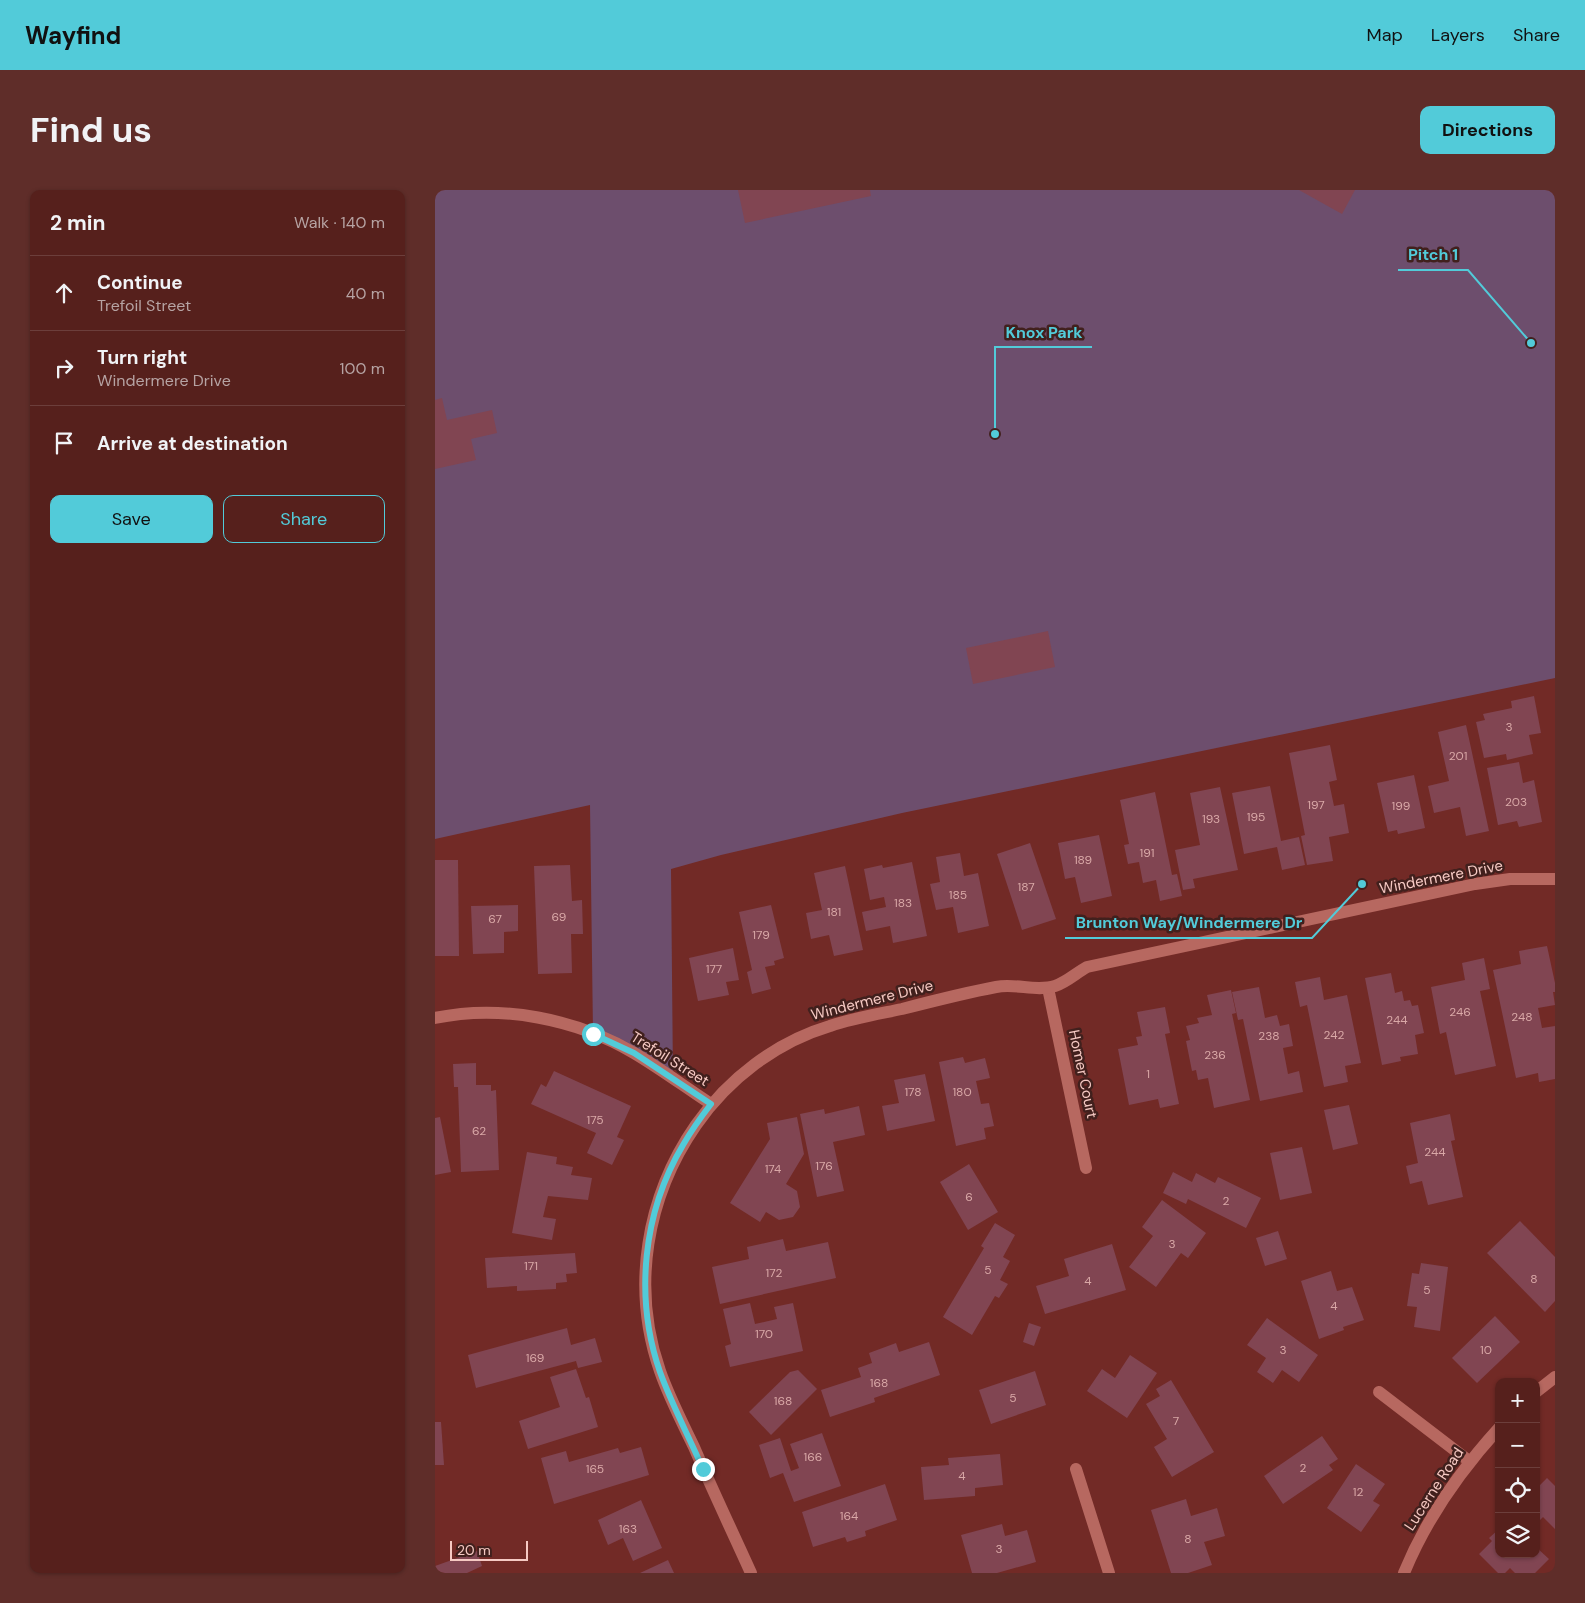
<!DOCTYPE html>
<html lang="en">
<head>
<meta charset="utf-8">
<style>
  body { margin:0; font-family:"DM Sans",sans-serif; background:#5f2d29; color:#f1f3f6 }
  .controls { position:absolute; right:15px; bottom:15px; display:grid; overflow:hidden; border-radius:10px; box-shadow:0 1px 4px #0004 }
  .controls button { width:45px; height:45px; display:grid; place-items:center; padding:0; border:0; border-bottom:1px solid #6c3e3b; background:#56201c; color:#f1f3f6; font:25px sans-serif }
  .scale { position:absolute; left:15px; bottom:12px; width:78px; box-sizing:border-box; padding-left:5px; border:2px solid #f6c9c3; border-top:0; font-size:14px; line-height:18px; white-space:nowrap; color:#f6c9c3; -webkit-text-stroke:4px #41201d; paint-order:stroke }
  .stop { position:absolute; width:15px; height:15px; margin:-11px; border:4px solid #52cbd9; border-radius:50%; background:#fff }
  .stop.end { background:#52cbd9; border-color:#fff; box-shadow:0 1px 5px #0008 }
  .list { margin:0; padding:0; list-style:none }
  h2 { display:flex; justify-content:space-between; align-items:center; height:65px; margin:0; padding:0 20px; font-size:21px }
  h2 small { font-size:16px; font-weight:400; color:#b6a3a3 }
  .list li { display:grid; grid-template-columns:32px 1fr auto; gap:15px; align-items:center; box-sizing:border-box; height:75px; padding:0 20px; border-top:1px solid #6c3e3b }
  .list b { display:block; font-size:19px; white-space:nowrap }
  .list p { margin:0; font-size:16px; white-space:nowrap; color:#b6a3a3 }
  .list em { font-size:16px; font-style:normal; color:#b6a3a3 }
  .actions { display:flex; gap:10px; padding:15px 20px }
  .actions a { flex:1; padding:11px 0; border:1px solid #52cbd9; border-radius:10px; text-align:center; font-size:18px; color:#52cbd9 }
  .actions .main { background:#52cbd9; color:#111 }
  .icon { flex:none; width:28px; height:28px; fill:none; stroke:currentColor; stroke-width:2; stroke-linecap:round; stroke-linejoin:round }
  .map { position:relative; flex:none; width:1120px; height:1383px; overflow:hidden; border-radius:10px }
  header { display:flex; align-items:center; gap:30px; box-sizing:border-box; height:70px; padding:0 25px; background:#52cbd9; color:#111 }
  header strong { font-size:24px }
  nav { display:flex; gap:28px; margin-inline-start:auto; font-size:18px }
  .intro { display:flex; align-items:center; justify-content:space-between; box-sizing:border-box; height:120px; padding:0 30px }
  h1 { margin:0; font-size:35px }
  .button { padding:12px 22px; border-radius:10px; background:#52cbd9; color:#111; font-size:18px; font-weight:700 }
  main { display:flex; gap:30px; padding:0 30px }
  aside { flex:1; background:#56201c; border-radius:10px; box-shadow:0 1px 4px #0004 }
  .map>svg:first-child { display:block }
  .green { fill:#6d4e6d }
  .building { fill:#814552 }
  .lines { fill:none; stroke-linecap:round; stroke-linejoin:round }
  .minor { stroke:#b76860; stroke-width:12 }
  .route { stroke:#52cbd9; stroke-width:6 }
  .labels { text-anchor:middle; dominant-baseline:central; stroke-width:5; stroke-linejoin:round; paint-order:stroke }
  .number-label { font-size:12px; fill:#d9a8a7 }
  .street-label { font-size:15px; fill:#f6c9c3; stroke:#41201d }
  .leader { fill:none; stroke:#52cbd9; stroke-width:2 }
  .callout-dot { fill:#52cbd9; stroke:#41201d; stroke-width:2 }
  .callout-label { font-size:16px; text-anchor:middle; font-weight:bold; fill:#52cbd9; stroke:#41201d; stroke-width:5; stroke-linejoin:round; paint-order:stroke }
</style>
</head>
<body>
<header>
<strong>Wayfind</strong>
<nav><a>Map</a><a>Layers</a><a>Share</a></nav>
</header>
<div class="intro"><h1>Find us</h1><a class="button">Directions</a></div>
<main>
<aside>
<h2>2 min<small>Walk · 140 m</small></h2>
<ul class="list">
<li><svg class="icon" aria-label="ahead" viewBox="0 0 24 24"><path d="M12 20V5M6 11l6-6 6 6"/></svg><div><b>Continue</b><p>Trefoil Street</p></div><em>40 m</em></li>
<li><svg class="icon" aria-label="right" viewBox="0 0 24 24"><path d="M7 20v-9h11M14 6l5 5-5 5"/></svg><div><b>Turn right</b><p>Windermere Drive</p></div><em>100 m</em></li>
<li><svg class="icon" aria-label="arrive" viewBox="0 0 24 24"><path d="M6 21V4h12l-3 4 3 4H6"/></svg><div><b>Arrive at destination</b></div></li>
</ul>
<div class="actions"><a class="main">Save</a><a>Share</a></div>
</aside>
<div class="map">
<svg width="1120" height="1383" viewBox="0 0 1120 1383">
  <rect width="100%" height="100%" fill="#722a26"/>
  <path class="green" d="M0,0H1120V488L467,623L286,665L236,679L238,889L158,843L155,615L0,649Z"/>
  <g class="building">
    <path d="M303,0H435L436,6L310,33Z"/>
    <path d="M864,0H920L907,24Z"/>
    <path d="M7,208L12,230L57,220L62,243L36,249L41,270L0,279V210Z"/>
    <path d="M613,441L620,477L538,494L531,458Z"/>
    <path d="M1099,506L1106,543L1094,545L1098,564L1072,570L1071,564L1049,568L1041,532L1050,530L1048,524L1077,518L1076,511Z"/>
    <path d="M1031,535L1054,641L1031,646L1025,617L999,623L993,596L1014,591L1003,542Z"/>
    <path d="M895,555L902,590L894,592L899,616L909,614L914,643L894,647L898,671L872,675L866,646L870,645L854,563Z"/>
    <path d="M1084,572L1088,593L1099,590L1107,632L1084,637L1082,631L1063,635L1052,578Z"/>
    <path d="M979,585L990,638L963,644L962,640L953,642L942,593Z"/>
    <path d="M835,596L846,651L864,647L870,675L847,680L842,657L809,664L797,603Z"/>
    <path d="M785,597L803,680L758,689L760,698L748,700L740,660L765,655L755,603Z"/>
    <path d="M720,602L737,685L742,684L747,706L725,711L721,690L708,693L704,672L693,674L689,655L694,654L685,610Z"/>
    <path d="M664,645L677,706L646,713L640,687L630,689L623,653Z"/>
    <path d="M595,653L621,729L587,740L562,664Z"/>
    <path d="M525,663L529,686L543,683L554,736L523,743L518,717L501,720L495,694L505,692L501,667Z"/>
    <path d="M0,670H23L24,766H0Z"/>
    <path d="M477,672L492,746L458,753L455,736L431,741L427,722L451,717L449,707L435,710L429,679L447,675L448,678Z"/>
    <path d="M135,675L137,711L147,710L148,744H136L137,783L103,784L99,676Z"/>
    <path d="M410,676L428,760L399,766L394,745L376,749L371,723L387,720L379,683Z"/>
    <path d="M83,715V741L69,742V763L38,764L36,716Z"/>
    <path d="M336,715L349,768L339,771L340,775L330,777L336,799L317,804L312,782L317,780L304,722Z"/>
    <path d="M1112,756L1120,793V802H1118L1120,815L1103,818L1107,838L1120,836V889L1104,892L1103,883L1081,888L1058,780L1086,774L1084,761Z"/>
    <path d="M298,758L304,790L291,792L294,805L263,811L254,768Z"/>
    <path d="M1049,768L1055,799L1045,801L1061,876L1020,885L1011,842L1005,844L996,797L1030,790L1027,773Z"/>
    <path d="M956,783L960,803L967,801L969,811L975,810L977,816L983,815L989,843L980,845L983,864L965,867L966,871L947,875L930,788Z"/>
    <path d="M885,787L889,810L912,805L926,873L910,876L913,892L889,897L872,815L865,817L860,792Z"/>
    <path d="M824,797L830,828L842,825L845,836L854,834L858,856L848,858L853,884L864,881L868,902L825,911L808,829L803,830L797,802Z"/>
    <path d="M796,800L801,823L797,824L815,910L779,918L773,888L763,890L761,880L757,881L751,851L755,850L751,836L764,833L762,828L777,825L772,805Z"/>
    <path d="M730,817L735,843L730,844L744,914L725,918L723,909L694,915L683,859L703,855L701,847L707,846L702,822Z"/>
    <path d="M528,867L530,873L550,868L555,888L541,891L546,914L554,913L559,936L549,938L551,949L521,956L504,872Z"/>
    <path d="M41,873V895H56V901L61,900L64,980L26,982L23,897H19L18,874Z"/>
    <path d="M119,881L196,916L182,947L189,950L177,975L152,963L161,943L96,914L106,894L111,897Z"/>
    <path d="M490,884L500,931L452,941L447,916L464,913L459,890Z"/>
    <path d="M914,915L923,954L898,960L889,920Z"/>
    <path d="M424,916L430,945L398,952L409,1001L382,1007L365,924L389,919L390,924Z"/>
    <path d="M1015,924L1020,950L1016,951L1028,1007L993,1015L987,991L975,994L971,976L983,973L975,933Z"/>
    <path d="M5,927L16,982L0,985V928Z"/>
    <path d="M362,927L369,964L351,994L362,1001L365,1017L358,1027L344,1030L331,1022L325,1032L295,1013L335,949L332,933Z"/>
    <path d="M867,957L877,1003L845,1010L835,963Z"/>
    <path d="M92,962L122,967L121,974L138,977L136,985L157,988L153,1010L113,1006L108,1027L121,1029L117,1050L77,1043Z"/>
    <path d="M534,974L563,1022L533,1040L505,992Z"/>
    <path d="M738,982L757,992L761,983L780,993L783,987L826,1008L811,1038L753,1009L751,1014L728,1003Z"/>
    <path d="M727,1010L771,1043L753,1068L746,1063L721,1097L694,1077L718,1046L707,1037Z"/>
    <path d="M1085,1031L1120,1067V1111L1110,1122L1052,1063Z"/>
    <path d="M560,1033L580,1045L568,1067L575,1071L565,1090L573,1094L564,1108L560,1106L537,1145L508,1127L549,1058L546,1056Z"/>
    <path d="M843,1041L852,1069L830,1076L821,1048Z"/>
    <path d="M348,1049L351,1061L393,1052L401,1088L285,1114L277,1077L314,1069L312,1057Z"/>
    <path d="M677,1054L691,1100L610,1124L601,1096L634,1086L629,1069Z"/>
    <path d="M140,1063L142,1083L131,1084L132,1092L121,1093V1099L82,1101V1096L52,1098L50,1068Z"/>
    <path d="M986,1073L1013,1077L1005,1141L979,1137L982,1117L972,1116L977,1083L984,1084Z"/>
    <path d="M896,1081L902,1101L917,1097L929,1130L908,1137L909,1140L884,1149L866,1091Z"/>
    <path d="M315,1113L320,1134L342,1129L339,1117L358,1113L368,1161L295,1177L290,1156L296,1154L288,1119Z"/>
    <path d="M1060,1126L1085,1152L1042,1193L1017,1168Z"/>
    <path d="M832,1128L883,1165L864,1192L847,1180L838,1193L822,1182L831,1168L812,1155Z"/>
    <path d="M594,1133L606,1137L599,1156L588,1152Z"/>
    <path d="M132,1138L136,1155L160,1148L167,1172L143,1178L141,1171L41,1198L33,1165Z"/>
    <path d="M494,1152L505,1185L439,1208L440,1212L395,1227L386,1200L426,1187L423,1178L437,1173L434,1163L461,1153L464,1162Z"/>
    <path d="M695,1165L722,1183L692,1228L652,1201L667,1179L680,1188Z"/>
    <path d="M141,1179L151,1208L154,1207L163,1237L93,1259L84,1231L125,1217L115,1187Z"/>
    <path d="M363,1180L382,1199L336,1245L314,1222L355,1182Z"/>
    <path d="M600,1181L611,1215L556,1234L544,1200Z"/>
    <path d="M736,1190L779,1262L737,1287L719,1257L732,1249L711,1214L725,1206L721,1199Z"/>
    <path d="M0,1232H6L9,1275H0Z"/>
    <path d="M387,1243L406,1296L359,1312L348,1283L335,1288L324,1255L345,1248L356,1281L364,1278L355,1254Z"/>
    <path d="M887,1246L903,1269L894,1275L898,1280L848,1314L829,1286Z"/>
    <path d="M206,1257L214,1285L119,1314L106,1268L131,1261L134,1272L183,1258L185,1263Z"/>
    <path d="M565,1264L568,1295L540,1298V1306L489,1310L486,1277L514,1275L513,1268Z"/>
    <path d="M921,1274L950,1294L938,1311L945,1315L926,1342L892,1318Z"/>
    <path d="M1112,1288L1120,1296V1339L1108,1327L1101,1334V1295L1103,1297Z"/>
    <path d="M450,1294L462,1330L430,1341L431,1346L412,1352L410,1347L378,1357L367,1322Z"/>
    <path d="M751,1309L756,1326L782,1318L790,1346L769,1352L777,1375L753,1383H736L716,1320Z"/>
    <path d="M206,1310L227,1358L198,1371L188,1348L173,1355L163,1330Z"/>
    <path d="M567,1334L570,1346L592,1340L601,1372L562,1383H537L526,1345Z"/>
    <path d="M1064,1339V1364H1101V1357L1114,1369L1100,1383H1080L1075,1378L1070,1383H1063L1044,1364L1057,1351L1054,1348Z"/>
    <path d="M42,1361L47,1376L32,1383H0V1376Z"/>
    <path d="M233,1370L239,1383H205Z"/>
  </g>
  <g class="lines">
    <g class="minor">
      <path d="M613,798L651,978"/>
      <path d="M0,828C66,814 142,829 199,863C226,879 250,897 276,914"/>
      <path d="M944,1202L1034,1271"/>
      <path d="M1101,1202L1120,1187"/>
      <path d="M641,1279L674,1383"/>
      <path d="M316,1383C297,1341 277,1299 259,1257C247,1232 234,1207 225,1181C196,1098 211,1007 261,935C293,889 341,852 395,836C418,828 443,824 467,819C498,811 529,803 561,797C581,793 601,802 620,796C632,792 641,783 652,777L1040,694L1075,689H1120"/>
      <path d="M969,1383C991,1329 1025,1281 1064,1238"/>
    </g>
  </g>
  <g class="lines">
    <path class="route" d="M158,844L199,863L276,914C266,927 256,941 248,955C208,1022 199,1107 225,1182C237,1215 254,1247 268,1279"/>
  </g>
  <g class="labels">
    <g class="number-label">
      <text x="1074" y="537">3</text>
      <text x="1023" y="566">201</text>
      <text x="1081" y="612">203</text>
      <text x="881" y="615">197</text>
      <text x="966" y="616">199</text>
      <text x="821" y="627">195</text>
      <text x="776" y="629">193</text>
      <text x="712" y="663">191</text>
      <text x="648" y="670">189</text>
      <text x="591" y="697">187</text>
      <text x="523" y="705">185</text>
      <text x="468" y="713">183</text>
      <text x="399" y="722">181</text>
      <text x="124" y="727">69</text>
      <text x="60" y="729">67</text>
      <text x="326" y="745">179</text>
      <text x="279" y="779">177</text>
      <text x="1025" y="822">246</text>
      <text x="1087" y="827">248</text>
      <text x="962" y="830">244</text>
      <text x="899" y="845">242</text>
      <text x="834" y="846">238</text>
      <text x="780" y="865">236</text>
      <text x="713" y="884">1</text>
      <text x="478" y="902">178</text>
      <text x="527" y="902">180</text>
      <text x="160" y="930">175</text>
      <text x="44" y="941">62</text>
      <text x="1000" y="962">244</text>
      <text x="389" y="976">176</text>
      <text x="338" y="979">174</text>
      <text x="534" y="1007">6</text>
      <text x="791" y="1011">2</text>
      <text x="737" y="1054">3</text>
      <text x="96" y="1076">171</text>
      <text x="553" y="1080">5</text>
      <text x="339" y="1083">172</text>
      <text x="1099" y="1089">8</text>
      <text x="653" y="1091">4</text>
      <text x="992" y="1100">5</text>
      <text x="899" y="1116">4</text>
      <text x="329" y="1144">170</text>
      <text x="848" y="1160">3</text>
      <text x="1051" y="1160">10</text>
      <text x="100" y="1168">169</text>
      <text x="444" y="1193">168</text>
      <text x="578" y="1208">5</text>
      <text x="348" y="1211">168</text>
      <text x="741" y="1231">7</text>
      <text x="378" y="1267">166</text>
      <text x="868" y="1278">2</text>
      <text x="160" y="1279">165</text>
      <text x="527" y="1286">4</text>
      <text x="923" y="1302">12</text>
      <text x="414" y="1326">164</text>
      <text x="193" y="1339">163</text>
      <text x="753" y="1349">8</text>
      <text x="564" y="1359">3</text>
    </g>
    <g class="street-label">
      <text transform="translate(1006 687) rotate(-11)">Windermere Drive</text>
      <text transform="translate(437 810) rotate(-14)">Windermere Drive</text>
      <text transform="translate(235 869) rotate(32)">Trefoil Street</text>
      <text transform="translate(648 884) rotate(78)">Homer Court</text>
      <text transform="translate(999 1299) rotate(-57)">Lucerne Road</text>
    </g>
  </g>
  <path class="leader" d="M1096 153L1033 80H963M560 244L560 157H657M927 694L877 748H630"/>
  <g class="callout-dot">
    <circle cx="1096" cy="153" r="5"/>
    <circle cx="560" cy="244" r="5"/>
    <circle cx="927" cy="694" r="5"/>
  </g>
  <g class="callout-label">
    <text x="998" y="70">Pitch 1</text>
    <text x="609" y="148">Knox Park</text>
    <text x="754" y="738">Brunton Way/Windermere Dr</text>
  </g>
</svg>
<div class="controls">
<button>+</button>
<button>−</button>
<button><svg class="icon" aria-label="locate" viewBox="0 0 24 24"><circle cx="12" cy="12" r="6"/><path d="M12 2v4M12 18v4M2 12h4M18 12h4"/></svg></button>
<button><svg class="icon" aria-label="layers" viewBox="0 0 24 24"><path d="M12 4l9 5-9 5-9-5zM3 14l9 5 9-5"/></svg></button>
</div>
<div class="scale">20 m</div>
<div class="stop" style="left:158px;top:844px"></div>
<div class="stop end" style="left:268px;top:1279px"></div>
</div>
</main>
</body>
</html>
